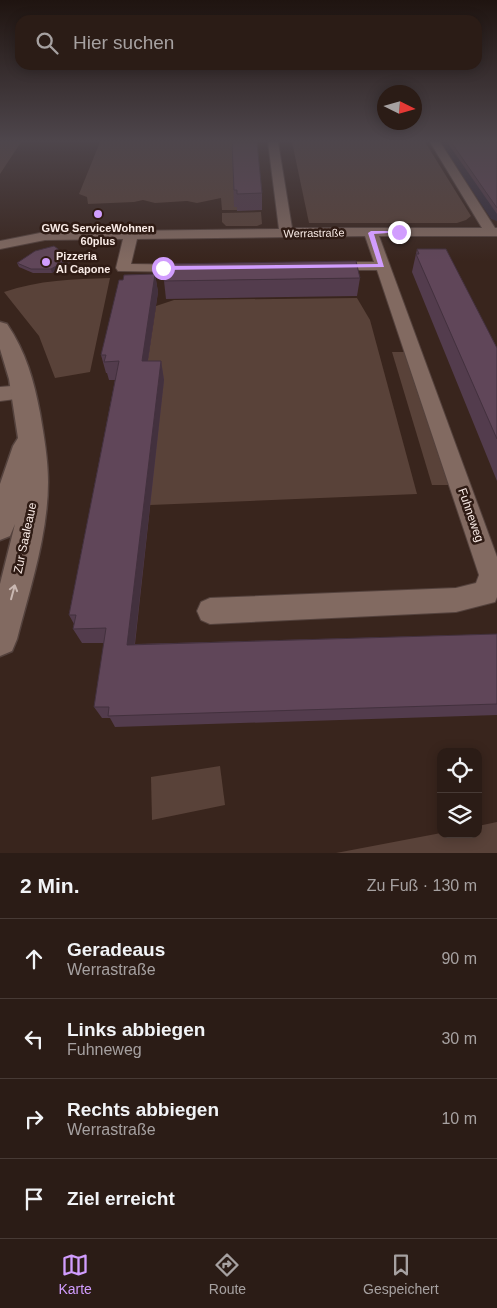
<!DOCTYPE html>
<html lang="de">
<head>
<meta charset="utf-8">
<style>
  body { margin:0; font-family:Arial,sans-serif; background:#372923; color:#f1f3f6 }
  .controls { position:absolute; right:15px; bottom:15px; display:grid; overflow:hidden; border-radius:10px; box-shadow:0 2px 12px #0003 }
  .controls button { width:45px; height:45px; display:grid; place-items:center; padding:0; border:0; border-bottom:1px solid #473a35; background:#2b1c16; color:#f1f3f6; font:25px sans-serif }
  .compass { position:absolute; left:377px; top:85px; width:45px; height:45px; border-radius:50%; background:#2b1c16; box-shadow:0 2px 12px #0003; rotate:95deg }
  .stop { position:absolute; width:15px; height:15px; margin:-11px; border:4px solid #d19dfe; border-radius:50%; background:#fff }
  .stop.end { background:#d19dfe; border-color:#fff; box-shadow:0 1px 5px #0008 }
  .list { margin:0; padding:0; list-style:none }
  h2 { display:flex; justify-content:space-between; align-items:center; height:65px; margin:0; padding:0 20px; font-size:21px }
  h2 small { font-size:16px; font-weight:400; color:#a6a1a1 }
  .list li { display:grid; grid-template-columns:32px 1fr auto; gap:15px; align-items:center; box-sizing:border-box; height:80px; padding:0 20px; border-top:1px solid #473a35 }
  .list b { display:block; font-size:19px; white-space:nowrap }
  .list p { margin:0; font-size:16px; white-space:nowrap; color:#a6a1a1 }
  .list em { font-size:16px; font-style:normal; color:#a6a1a1 }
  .icon { flex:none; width:28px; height:28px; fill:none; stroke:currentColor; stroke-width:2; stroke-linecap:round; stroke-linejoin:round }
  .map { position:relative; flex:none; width:497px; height:853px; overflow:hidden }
  .search { position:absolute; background:#2b1c16; box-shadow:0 2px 12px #0003; left:15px; right:15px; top:15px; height:55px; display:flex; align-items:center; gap:12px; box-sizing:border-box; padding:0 18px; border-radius:15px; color:#a6a1a1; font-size:19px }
  .sheet { height:385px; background:#2b1c16 }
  nav { display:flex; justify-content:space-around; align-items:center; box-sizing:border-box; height:70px; border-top:1px solid #473a35; background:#2b1c16; font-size:14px; color:#a6a1a1 }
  nav a { display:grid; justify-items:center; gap:2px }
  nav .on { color:#d19dfe }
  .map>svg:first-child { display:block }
  .industrial { fill:#362e3e }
  .green { fill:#594239 }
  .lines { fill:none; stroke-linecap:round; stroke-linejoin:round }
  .minor-casing { stroke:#54423d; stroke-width:2 }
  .tertiary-casing { stroke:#54423d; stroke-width:3 }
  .minor { fill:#826a61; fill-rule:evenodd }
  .tertiary { fill:#826a61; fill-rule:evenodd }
  .wall { fill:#533c4d }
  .shaded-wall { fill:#43313e }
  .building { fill:#604659; stroke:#43313e }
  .oneway { stroke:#c9b7b1 }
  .route { fill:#d19dfe }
  .poi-dot { fill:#d19dfe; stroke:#2f1b14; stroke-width:2 }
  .labels { text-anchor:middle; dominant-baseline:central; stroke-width:5; stroke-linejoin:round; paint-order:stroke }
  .far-poi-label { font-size:11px; font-weight:bold; fill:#f9ebe6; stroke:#2f1b14 }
  .far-street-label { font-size:11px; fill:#f9ebe6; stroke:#2f1b14 }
  .street-label { font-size:12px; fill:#f9ebe6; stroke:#2f1b14 }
</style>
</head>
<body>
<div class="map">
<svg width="497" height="853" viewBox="0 0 497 853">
  <rect width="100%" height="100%" fill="#39251d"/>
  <path class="industrial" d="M440,142H497V221L491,219Z"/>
  <g class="green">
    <path d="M0,142H21L0,174Z"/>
    <path d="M100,142H232L233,164H235L234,195L237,196L234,207H237V210H222L221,198L197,203L187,201L155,203L143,200L134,202L88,204L87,197L79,194Z"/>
    <path d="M292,142H425L471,216L466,220L457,223H309Z"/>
    <path d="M261,212L262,224L257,226H226L222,222V213Z"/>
    <path d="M110,278L90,372L55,378L39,336L4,292C39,280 73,279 110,278Z"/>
    <path d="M357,298L370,320L417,494L150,505L145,379L156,306L174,300Z"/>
    <path d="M392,352H406L451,485H432Z"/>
    <path d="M220,766L225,805L152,820L151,777Z"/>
    <path d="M497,822V853H336L441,833L478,834V826Z"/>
  </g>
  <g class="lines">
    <g class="minor-casing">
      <g id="minor">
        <path d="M268,142H278L292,228H482L430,142H440L495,228H497V236H379L497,557V597L495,602L456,612L210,624L201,620L197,611L201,602L210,598L456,588L476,583L479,575L377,270H331L326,269L324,266L326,263L331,262H374L365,236L137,239L131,264L197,265L199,268L197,271L192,272L118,271L116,268L123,239L45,240L0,249V241L45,232L279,229Z"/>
        <path d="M24,385L31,387L33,392L31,397L0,401V387Z"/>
      </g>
    </g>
    <g class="tertiary-casing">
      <path id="tertiary" d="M0,322L7,324C26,352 34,381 40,413C44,436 48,459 48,482C48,535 30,588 17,639L12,651L0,656V584L15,524L10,536L0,540V484L13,446L18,438L9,379L0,349Z"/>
    </g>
    <use href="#minor" class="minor"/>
    <use href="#tertiary" class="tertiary"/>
  </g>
  <g class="wall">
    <path d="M232,142L262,193V210L237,211V207H234Z"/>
    <path d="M447,142H497V214Z"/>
    <path d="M417,249L497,348V481L412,272Z"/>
    <path d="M70,258L71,262L52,273H33L19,267L17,263Z"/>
    <path d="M155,274L158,292L148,361H161L164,380L135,644L497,634V715L115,727L110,718H102L94,707L104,643H82L73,629L74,624L69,615L115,380H109L107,373H106L101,355L123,280Z"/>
    <path d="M360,278L357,296L166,299L164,281Z"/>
  </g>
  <g class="shaded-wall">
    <path d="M70,258L71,262L52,273L51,269Z"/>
    <path d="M155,274L158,292L145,379L142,361Z"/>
    <path d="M161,361L164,380L133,658L127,645Z"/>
  </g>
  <g class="building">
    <path d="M232,142H257L262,193L237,194V190H234Z"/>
    <path d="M451,142H497V208Z"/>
    <path d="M54,246L70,258L51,269H31L17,263L35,251Z"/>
    <path d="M417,249H446L497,348V439L416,254H419Z"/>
    <path d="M356,261L360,278L164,281L166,264Z"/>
    <path d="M155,274L142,361H161L127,645L497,634V704L108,716L109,707H94L106,628L73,629L76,615H69L119,361L104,362L106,355H101L119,280H123L124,275Z"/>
  </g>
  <defs><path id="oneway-shaft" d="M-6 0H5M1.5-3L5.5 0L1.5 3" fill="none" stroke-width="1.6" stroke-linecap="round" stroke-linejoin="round" transform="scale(1.25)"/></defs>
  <use class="oneway" href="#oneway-shaft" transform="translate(13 592) rotate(-75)"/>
  <linearGradient id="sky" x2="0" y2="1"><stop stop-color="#1f1410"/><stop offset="0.54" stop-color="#4e464c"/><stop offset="1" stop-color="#4e464c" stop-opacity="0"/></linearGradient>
  <rect width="497" height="261" fill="url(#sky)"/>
  <path class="route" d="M371,231H399L402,232L374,234L384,267L163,270L160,268L163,266L378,264L368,233Z"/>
  <g class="poi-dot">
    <circle cx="98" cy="214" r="5"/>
    <circle cx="46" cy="262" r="5"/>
  </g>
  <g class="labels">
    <g class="far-poi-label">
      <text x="98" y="228">GWG ServiceWohnen<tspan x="98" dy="13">60plus</tspan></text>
      <text x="56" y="256" text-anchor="start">Pizzeria<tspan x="56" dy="13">Al Capone</tspan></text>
    </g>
    <g class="far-street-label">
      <text transform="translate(314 233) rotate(-1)">Werrastraße</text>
    </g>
    <g class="street-label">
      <text transform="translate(471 515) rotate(71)">Fuhneweg</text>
      <text transform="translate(25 538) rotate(-78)">Zur Saaleaue</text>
    </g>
  </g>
</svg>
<div class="controls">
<button><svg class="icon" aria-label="locate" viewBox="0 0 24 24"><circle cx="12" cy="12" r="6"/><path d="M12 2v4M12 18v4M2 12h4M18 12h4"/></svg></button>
<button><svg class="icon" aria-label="layers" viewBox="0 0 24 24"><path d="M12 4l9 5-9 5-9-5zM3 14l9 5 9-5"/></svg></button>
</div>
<svg class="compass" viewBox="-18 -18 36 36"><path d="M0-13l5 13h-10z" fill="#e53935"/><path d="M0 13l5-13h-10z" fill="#a6a1a1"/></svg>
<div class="stop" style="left:163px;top:268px"></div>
<div class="stop end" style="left:399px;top:232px"></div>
<div class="search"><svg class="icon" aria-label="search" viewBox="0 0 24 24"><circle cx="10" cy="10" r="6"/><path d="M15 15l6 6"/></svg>Hier suchen</div>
</div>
<section class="sheet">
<h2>2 Min.<small>Zu Fuß · 130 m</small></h2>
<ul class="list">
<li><svg class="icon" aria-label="ahead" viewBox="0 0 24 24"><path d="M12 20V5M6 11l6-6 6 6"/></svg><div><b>Geradeaus</b><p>Werrastraße</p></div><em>90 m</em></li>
<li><svg class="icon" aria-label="left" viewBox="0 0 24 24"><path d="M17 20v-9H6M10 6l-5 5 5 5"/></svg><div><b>Links abbiegen</b><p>Fuhneweg</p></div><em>30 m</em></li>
<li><svg class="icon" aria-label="right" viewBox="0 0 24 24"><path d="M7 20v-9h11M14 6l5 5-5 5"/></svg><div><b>Rechts abbiegen</b><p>Werrastraße</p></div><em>10 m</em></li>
<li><svg class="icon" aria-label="arrive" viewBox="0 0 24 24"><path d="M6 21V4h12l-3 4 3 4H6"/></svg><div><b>Ziel erreicht</b></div></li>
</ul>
</section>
<nav>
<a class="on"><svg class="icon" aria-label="map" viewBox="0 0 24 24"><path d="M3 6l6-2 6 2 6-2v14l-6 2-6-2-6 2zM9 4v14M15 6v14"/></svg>Karte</a>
<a><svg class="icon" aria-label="directions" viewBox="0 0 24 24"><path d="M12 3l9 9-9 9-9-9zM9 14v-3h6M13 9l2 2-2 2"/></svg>Route</a>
<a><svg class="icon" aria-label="saved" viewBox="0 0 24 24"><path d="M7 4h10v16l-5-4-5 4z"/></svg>Gespeichert</a>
</nav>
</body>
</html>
